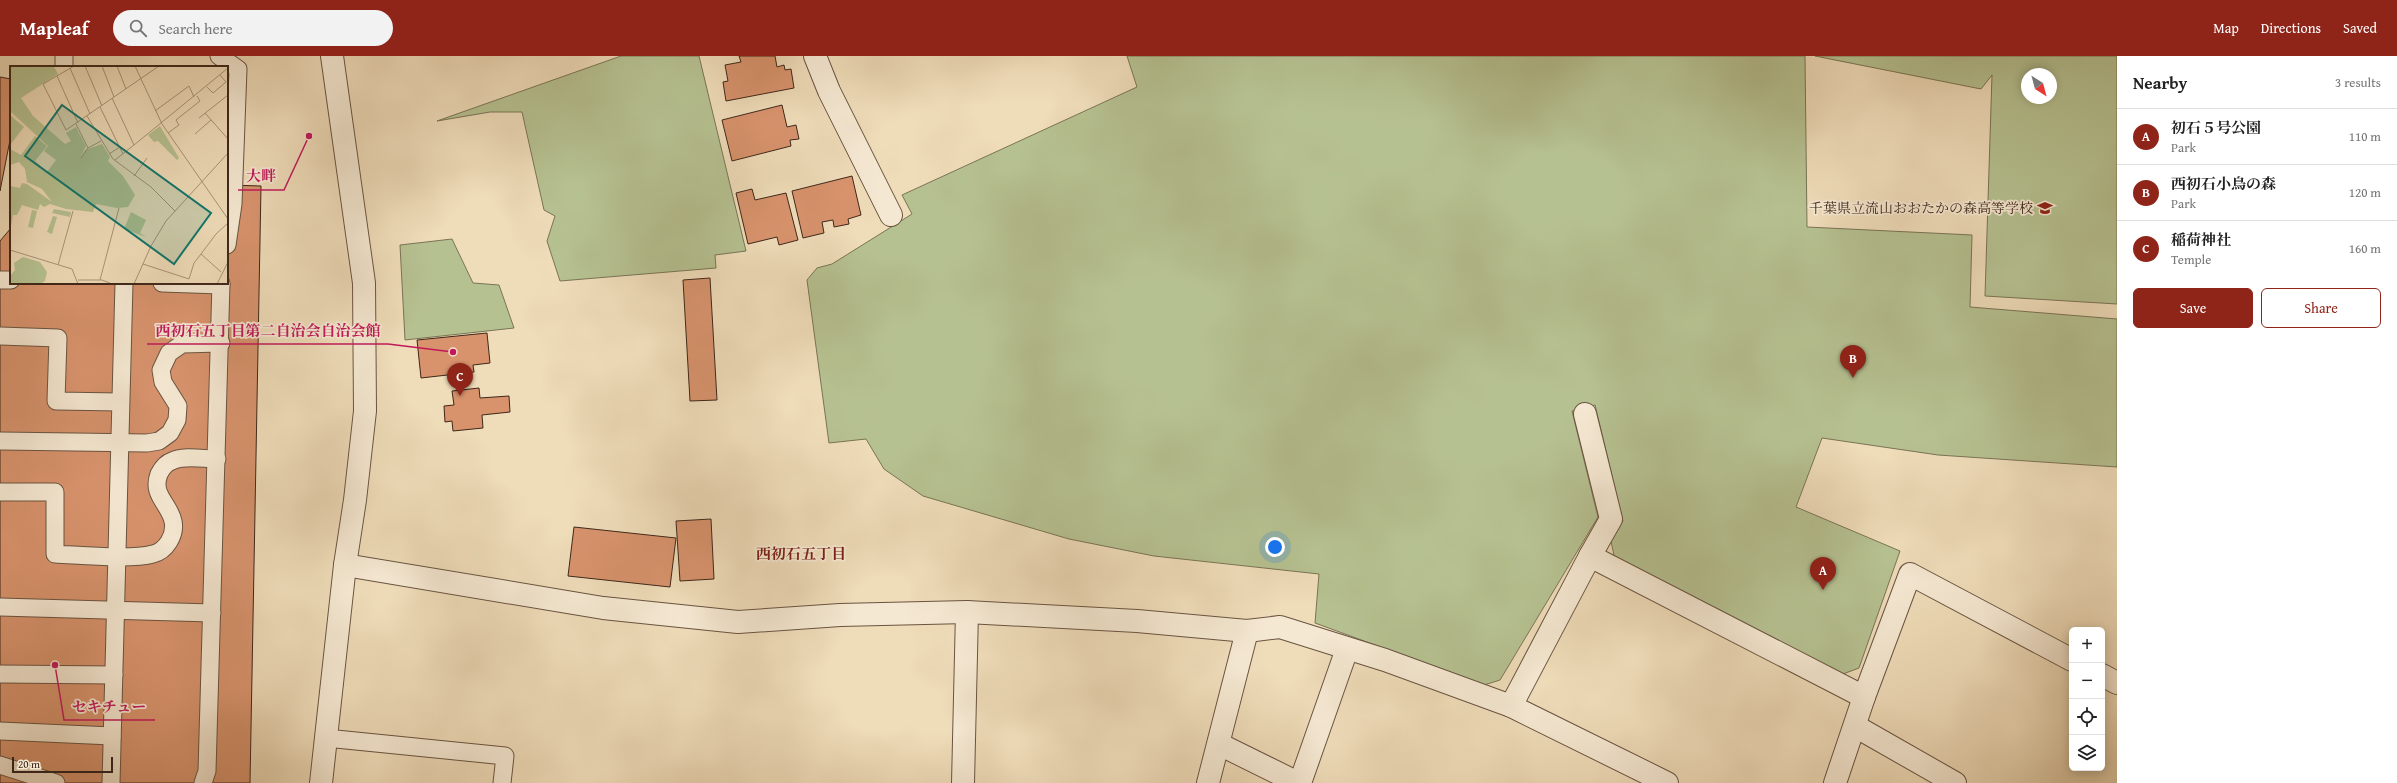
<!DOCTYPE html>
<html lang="en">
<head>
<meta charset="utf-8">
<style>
  body { margin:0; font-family:"Gentium Book Plus","Noto Serif JP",serif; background:#f2f2f2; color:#222 }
  .controls { position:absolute; right:12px; bottom:12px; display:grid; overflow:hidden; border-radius:6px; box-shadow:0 2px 10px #0003 }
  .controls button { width:36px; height:36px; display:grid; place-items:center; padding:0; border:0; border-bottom:1px solid #e0e0e0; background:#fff; color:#222; font:20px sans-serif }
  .compass { position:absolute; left:2021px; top:12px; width:36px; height:36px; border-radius:50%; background:#fff; box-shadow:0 2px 10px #0003; rotate:144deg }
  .scale { position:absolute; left:12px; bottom:10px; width:101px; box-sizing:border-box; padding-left:4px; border:2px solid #3e2719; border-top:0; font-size:11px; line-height:14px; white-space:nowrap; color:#3e2719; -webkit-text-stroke:3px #f5e8d2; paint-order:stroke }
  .you { position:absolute; left:1275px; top:491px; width:14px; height:14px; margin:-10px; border:3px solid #fff; border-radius:50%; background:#1a73e8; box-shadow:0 0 0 6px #1a73e833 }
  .badge { display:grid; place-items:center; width:26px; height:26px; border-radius:50%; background:#8f2418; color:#fff; font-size:13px; font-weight:700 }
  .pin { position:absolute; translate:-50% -33px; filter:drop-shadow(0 1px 2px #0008) }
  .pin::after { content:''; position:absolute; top:21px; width:14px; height:12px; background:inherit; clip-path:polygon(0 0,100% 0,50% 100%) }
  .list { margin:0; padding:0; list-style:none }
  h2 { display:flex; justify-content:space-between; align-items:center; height:52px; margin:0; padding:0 16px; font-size:17px }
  h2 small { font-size:13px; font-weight:400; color:#767676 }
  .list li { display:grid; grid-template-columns:26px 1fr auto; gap:12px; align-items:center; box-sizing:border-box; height:56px; padding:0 16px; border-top:1px solid #e0e0e0 }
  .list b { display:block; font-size:15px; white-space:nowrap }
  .list p { margin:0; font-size:13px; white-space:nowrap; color:#767676 }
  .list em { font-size:13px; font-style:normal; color:#767676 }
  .actions { display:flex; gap:8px; padding:12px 16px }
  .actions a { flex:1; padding:9px 0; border:1px solid #8f2418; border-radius:6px; text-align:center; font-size:14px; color:#8f2418 }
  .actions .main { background:#8f2418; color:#fff }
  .icon { flex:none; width:22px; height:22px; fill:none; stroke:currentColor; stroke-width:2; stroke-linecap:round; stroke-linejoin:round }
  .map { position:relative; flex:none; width:2117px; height:727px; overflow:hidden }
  header { display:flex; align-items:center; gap:24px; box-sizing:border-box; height:56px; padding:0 20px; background:#8f2418; color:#fff }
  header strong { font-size:19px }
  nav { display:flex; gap:22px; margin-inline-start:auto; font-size:14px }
  .search { width:280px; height:36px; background:#f2f2f2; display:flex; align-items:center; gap:10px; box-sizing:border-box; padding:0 14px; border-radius:22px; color:#767676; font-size:15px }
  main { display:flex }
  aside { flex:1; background:#fff }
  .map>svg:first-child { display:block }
  .green { fill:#b6c191; stroke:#7a7455; fill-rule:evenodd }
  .building { fill:#d8936d; stroke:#3e2719 }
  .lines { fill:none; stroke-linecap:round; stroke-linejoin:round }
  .service-casing { stroke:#6a5441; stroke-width:19 }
  .minor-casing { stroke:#6a5441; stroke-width:24 }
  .tertiary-casing { stroke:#6a5441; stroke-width:24 }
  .service { stroke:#f5e8d2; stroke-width:17 }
  .minor { stroke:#f5e8d2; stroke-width:22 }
  .tertiary { stroke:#f5e8d2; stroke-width:22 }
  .labels { text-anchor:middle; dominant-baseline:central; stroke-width:3.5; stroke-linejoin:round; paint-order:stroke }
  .poi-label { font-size:14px; fill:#3e2719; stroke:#f5e8d2; text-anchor:end }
  .neighbourhood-label { font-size:15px; font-weight:bold; fill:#7a1f14; stroke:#f5e8d2 }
  .inset-road { fill:none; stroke:#a89479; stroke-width:1 }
  .view { fill:#0f766e; fill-opacity:0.15; stroke:#0f766e; stroke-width:2 }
  .inset-edge { fill:none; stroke:#3e2719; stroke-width:2 }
  .leader { fill:none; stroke:#c2185b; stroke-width:1.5 }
  .callout-dot { fill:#c2185b; stroke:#f5e8d2; stroke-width:1.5 }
  .callout-label { font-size:15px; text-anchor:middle; font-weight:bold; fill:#c2185b; stroke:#f5e8d2; stroke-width:3.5; stroke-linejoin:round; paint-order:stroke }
</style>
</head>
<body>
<header>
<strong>Mapleaf</strong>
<div class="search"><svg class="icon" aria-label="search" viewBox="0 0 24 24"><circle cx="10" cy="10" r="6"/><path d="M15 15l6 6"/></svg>Search here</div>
<nav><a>Map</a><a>Directions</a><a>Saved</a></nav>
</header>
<main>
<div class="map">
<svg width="2117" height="727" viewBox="0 0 2117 727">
  <rect width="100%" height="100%" fill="#efdcb9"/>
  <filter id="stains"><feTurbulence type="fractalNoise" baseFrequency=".005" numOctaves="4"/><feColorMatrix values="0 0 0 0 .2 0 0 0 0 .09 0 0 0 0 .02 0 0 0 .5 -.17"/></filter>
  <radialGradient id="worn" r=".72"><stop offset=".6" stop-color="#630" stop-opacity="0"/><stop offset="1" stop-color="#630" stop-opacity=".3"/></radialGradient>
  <g class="green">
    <path d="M621,0H699L746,195L715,199L716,212L560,225L547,185L555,160L544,154L522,56H490L437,65Z"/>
    <path d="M1127,0H1805L1807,171L1972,179L1970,251L2117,263V411L1938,399L1822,382L1796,451L1900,495L1859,612L1843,618L1615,504L1611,485L1623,465L1595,349L1572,355L1598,461L1500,624L1484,629L1315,567L1319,518L1154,500L1069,483L923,440L884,413L866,383L829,387L807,224L817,212L832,208L912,158L902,139L1137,31Z"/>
    <path d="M1815,0H2117V248L1985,240L1992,19L1981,33ZM2027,18H2051V42H2027Z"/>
    <path d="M452,183L473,227L499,229L514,272L405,284L400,189Z"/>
  </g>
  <g class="building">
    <path d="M739,0H775L777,11L784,9L785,14L791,13L794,32L726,45L723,26L728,25L725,9L741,6Z"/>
    <path d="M0,21L11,23V79L0,135Z"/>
    <path d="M782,49L787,71L796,69L799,83L790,84L791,90L732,105L722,64Z"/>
    <path d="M852,120L861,159L848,163L849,168L834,171L833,164L822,166L824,177L803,182L792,135Z"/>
    <path d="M227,129L261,130L250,727H0V185L11,172V227H227Z"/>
    <path d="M752,133L755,144L786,137L798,184L779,189L777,181L748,188L736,137Z"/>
    <path d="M710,222L717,344L690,345L683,224Z"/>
    <path d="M487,277L490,307L473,309L474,316L421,322L417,284Z"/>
    <path d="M479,332L480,342L509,340L510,356L482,359L483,372L453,375L452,365L445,366L444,350L454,349L452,335Z"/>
    <path d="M711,463L714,523L680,525L676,465Z"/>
    <path d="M574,471L676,482L670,531L568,520Z"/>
  </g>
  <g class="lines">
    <g class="service-casing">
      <g id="service">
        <path d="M64,0V11"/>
        <path d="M219,0L238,13L233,148L227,189"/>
        <path d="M0,224H11"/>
        <path d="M162,227L221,229"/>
        <path d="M0,280L58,282L56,345L120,346"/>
        <path d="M0,385L147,387L159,385L170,377L177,364L178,350L163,326L161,314L169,297L182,288L221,287"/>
        <path d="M0,436H55V498C80,499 130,504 153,498C166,495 176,479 173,465C169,447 151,439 159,418C162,412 166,407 172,405C184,399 203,403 217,403"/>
        <path d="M0,551L212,557"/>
        <path d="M0,618L114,619"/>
        <path d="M0,675L112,680"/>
        <path d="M326,682L505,700L502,727"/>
        <path d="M0,709L56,727"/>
        <path d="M111,727L124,227"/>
        <path d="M203,727L207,715L221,227"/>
      </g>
    </g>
    <g class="minor-casing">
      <g id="minor">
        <path d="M815,0L829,35L891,159"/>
        <path d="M1585,358L1611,463L1590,500"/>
        <path d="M345,509L603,552L738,566L840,559L967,556L1137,565L1247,575L1280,571L1385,604L1511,650L1667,727"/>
        <path d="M2102,619L2117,627"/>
        <path d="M1511,650L1590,500L1864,641"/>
        <path d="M1855,670L1955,727"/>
        <path d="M1219,688L1298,727"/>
        <path d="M963,727L967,556"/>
        <path d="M1208,727L1247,575"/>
        <path d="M1300,727L1347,593"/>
        <path d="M1835,727L1864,641L1910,518L2072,604"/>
      </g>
    </g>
    <g class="tertiary-casing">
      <path id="tertiary" d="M321,727L345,509L355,444L365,355L364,227L332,0"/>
    </g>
    <use href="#service" class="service"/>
    <use href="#minor" class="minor"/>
    <use href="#tertiary" class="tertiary"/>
  </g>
  <defs>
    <g id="school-bare" transform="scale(1.2)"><path d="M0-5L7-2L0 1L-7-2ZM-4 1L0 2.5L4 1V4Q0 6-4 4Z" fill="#8f2418" stroke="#f5e8d2" stroke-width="2.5" paint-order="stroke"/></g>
  </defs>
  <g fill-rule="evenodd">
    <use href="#school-bare" x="2045" y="152"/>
  </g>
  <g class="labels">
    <g class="poi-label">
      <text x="2033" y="152">千葉県立流山おおたかの森高等学校</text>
    </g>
    <g class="neighbourhood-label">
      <text x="801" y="497">西初石五丁目</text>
    </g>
  </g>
  <g transform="translate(10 10)">
    <rect width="218" height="218" fill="#efdcb9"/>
    <path d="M0,0H43L46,4L48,8L11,32L23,50L55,78L61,75L56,67L66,61L76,80L70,92L75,84L92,78L100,91L98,95L113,110L125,129L118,141L107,142L86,138L83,146L56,143L40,138L34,141L30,138L28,144L12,139L7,149H3L0,166V120L10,122L12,117L17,118L42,136L32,123L17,116L15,103L9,96L0,99V83L11,89L25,70L37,80L25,95L37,106L46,94L34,85L38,80L0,45ZM0,49L14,61L0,79ZM150,60L169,92L167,94L148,75L144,76L138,69ZM44,143L61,146L60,151L42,147ZM22,144L27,145L23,162L18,161ZM121,146L136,154L130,167L136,171L114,163ZM43,150L47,151L42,168L37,166ZM13,191L30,196L37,206L35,215L30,218H0V210L5,204L4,197Z" fill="#b6c191"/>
    <path class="inset-road" d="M64,0L33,18L56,64L149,0M75,0L92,40M92,0L104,31M107,0L116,23M125,0L152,58L218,153M60,2L80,48M47,10L68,57M197,21L203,27L216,16L210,9M102,32L124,79L105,94M90,41L113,88M145,45L179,20L184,31M195,47L218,73M77,50L103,93L141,121L165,145M189,52L218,29M66,58L78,82L91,75M158,67L169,59L166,54L190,35L187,30M185,68L201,54M124,79L218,2M99,88L110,81M71,92L78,82M124,110L137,92M0,184L62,203L68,218M133,198L179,213L184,197L191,188M48,199L63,145M211,206L191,188L206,168L218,157M68,214H92L102,218M90,214L109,142M124,218L141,180L156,155L218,87M207,218L218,196"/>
    <path class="view" d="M52,39L201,147L164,198L15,90Z"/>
    <rect width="218" height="218" class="inset-edge"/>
  </g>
  <path class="leader" d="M309 80L284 134H238M453 296L388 288H147M55 609L64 664H155"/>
  <g class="callout-dot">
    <circle cx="309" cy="80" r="4"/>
    <circle cx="453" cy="296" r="4"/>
    <circle cx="55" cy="609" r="4"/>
  </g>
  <g class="callout-label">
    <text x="261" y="125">大畔</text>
    <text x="268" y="280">西初石五丁目第二自治会自治会館</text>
    <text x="109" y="656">セキチュー</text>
  </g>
  <rect width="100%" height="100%" filter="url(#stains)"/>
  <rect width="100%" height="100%" fill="url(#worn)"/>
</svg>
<div class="controls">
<button>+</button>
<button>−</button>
<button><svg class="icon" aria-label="locate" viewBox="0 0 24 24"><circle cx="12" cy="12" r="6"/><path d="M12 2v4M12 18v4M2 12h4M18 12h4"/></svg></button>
<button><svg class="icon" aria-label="layers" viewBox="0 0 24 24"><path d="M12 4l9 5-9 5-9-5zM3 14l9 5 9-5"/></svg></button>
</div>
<svg class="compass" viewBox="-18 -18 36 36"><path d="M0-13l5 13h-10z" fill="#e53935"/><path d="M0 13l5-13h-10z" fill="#767676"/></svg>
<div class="scale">20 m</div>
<div class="you"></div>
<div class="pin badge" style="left:1823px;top:534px">A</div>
<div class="pin badge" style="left:1853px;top:322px">B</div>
<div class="pin badge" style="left:460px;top:340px">C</div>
</div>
<aside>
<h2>Nearby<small>3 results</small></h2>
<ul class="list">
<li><span class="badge">A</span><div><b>初石５号公園</b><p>Park</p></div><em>110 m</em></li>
<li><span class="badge">B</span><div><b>西初石小鳥の森</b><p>Park</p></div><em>120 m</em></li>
<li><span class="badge">C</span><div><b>稲荷神社</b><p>Temple</p></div><em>160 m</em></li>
</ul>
<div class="actions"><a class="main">Save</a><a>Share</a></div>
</aside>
</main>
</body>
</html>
